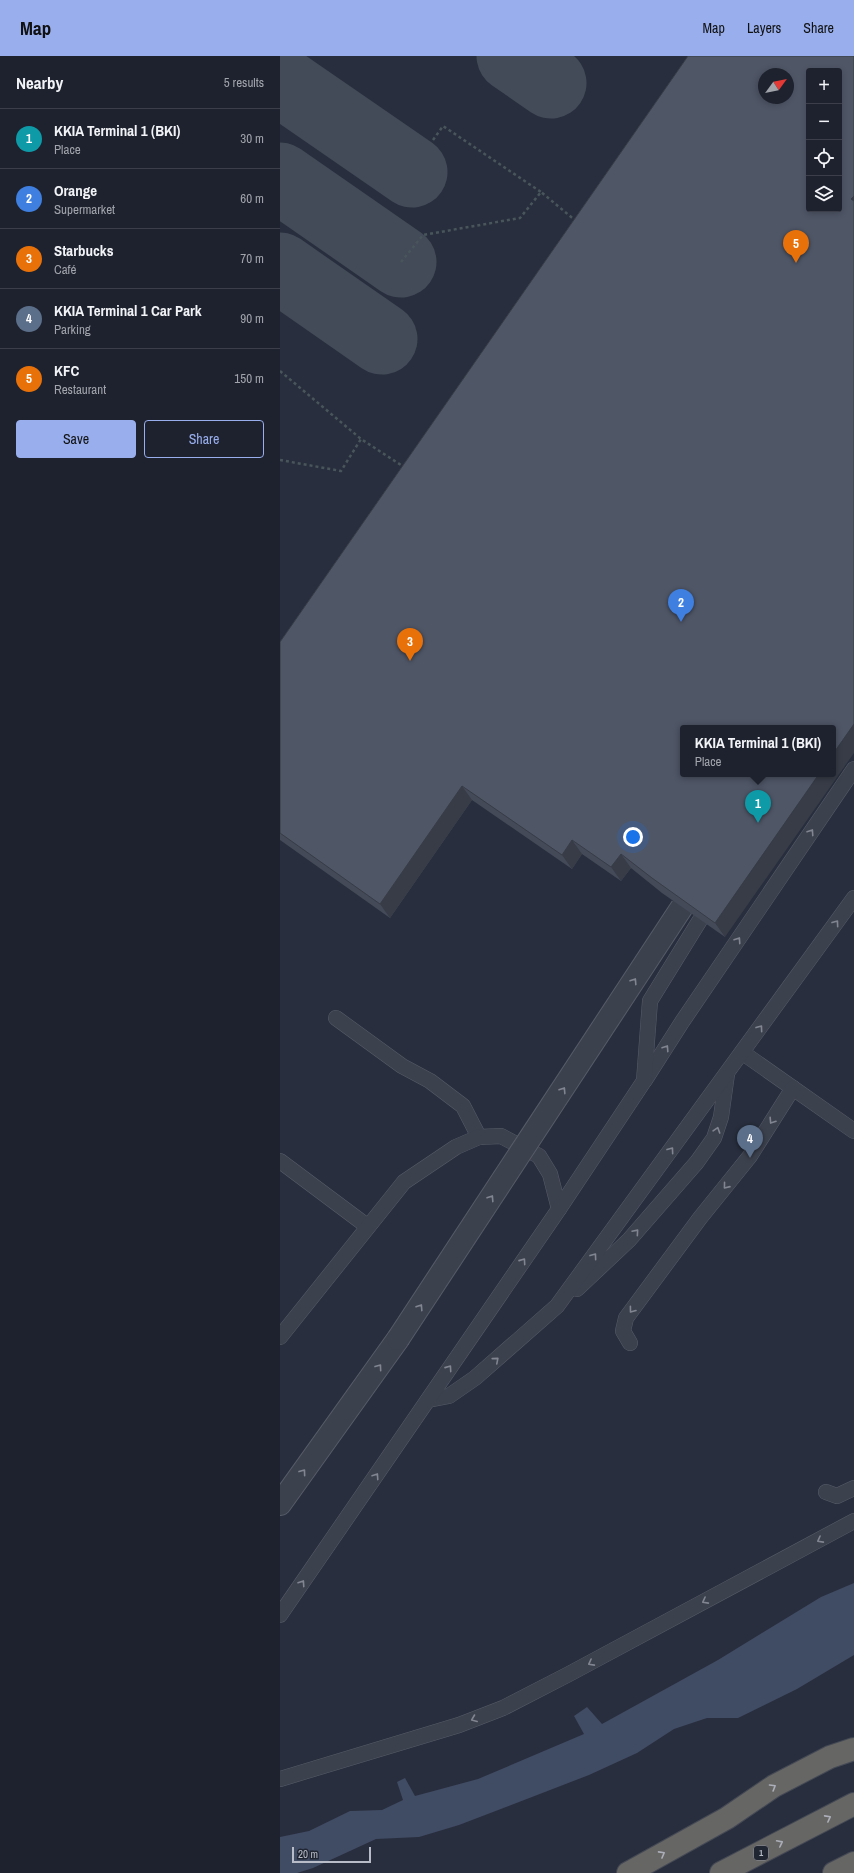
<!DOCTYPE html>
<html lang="en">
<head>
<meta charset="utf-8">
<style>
  body { margin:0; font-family:"Archivo Narrow",sans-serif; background:#262a36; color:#f1f3f6 }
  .controls { position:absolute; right:12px; top:12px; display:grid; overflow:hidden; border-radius:4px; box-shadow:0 2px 6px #0003 }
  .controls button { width:36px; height:36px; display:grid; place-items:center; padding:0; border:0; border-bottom:1px solid #3c3f4a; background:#1e222e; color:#f1f3f6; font:20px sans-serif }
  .compass { position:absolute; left:478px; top:12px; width:36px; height:36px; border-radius:50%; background:#1e222e; box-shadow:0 2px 6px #0003; rotate:57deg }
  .scale { position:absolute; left:12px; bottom:10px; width:79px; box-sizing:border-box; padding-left:4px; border:2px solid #b8bcc8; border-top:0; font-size:11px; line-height:14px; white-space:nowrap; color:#b8bcc8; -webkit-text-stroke:3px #212633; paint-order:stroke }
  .you { position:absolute; left:353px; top:781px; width:14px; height:14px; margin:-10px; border:3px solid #fff; border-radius:50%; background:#1a73e8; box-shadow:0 0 0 6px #1a73e833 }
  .badge { display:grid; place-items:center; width:26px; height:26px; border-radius:50%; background:#98aeed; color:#fff; font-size:13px; font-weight:700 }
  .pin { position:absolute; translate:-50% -33px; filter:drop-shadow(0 1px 2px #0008) }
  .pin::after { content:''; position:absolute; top:21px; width:14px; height:12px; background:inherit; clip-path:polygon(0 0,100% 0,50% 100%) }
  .popup { position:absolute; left:400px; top:669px; width:156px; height:52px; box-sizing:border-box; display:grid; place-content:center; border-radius:4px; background:#1e222e; filter:drop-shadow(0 1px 3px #0005); font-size:13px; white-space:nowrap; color:#a1a4aa }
  .popup b { font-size:15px; color:#f1f3f6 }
  .popup::after { content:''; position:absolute; left:50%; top:100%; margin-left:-8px; border:8px solid transparent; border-top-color:#1e222e }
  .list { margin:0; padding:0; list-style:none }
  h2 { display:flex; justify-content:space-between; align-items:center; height:52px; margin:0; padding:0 16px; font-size:17px }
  h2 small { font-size:13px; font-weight:400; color:#a1a4aa }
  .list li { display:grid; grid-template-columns:26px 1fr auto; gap:12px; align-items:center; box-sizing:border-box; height:60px; padding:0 16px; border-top:1px solid #3c3f4a }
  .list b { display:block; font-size:15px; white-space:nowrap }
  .list p { margin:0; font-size:13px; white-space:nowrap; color:#a1a4aa }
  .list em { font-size:13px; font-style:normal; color:#a1a4aa }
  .actions { display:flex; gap:8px; padding:12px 16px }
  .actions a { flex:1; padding:9px 0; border:1px solid #98aeed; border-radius:4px; text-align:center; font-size:14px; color:#98aeed }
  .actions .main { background:#98aeed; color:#111 }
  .icon { flex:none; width:22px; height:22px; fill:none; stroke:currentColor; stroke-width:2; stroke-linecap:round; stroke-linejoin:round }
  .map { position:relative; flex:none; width:574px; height:1817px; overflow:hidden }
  header { display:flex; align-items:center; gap:24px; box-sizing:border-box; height:56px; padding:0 20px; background:#98aeed; color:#111 }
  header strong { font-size:19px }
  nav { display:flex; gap:22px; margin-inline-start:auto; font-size:14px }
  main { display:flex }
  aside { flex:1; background:#1e222e }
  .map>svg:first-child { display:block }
  .water { fill:#404b64 }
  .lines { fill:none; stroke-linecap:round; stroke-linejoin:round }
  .taxiway { stroke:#434a58; stroke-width:71 }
  .service-casing { stroke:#575c68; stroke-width:16 }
  .minor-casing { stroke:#575c68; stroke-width:24 }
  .trunk-casing { stroke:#444955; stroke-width:24 }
  .path { stroke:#48565b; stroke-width:2.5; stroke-dasharray:3 3; stroke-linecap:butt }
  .service { stroke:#3c414e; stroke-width:15 }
  .minor { stroke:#3c414e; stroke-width:22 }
  .trunk { stroke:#666664; stroke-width:22 }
  .minor-bridge-casing { stroke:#575c68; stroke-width:24; stroke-linecap:butt }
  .minor-bridge { stroke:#3c414e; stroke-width:22 }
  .wall { fill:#444a58 }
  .shaded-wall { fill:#373c47 }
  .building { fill:#4f5666; stroke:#373c47; fill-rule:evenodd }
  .oneway { stroke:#808591 }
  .oneway2 { stroke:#acafb9 }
  .labels { text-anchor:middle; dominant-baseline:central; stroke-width:3.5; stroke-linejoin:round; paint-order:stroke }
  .shield { fill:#212633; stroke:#8b8f9b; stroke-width:1 }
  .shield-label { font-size:9px; font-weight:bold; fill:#b8bcc8 }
</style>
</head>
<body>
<header>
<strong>Map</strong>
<nav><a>Map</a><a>Layers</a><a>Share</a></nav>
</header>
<main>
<aside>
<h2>Nearby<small>5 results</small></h2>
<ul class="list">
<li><span class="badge" style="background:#0f9aa8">1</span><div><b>KKIA Terminal 1 (BKI)</b><p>Place</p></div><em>30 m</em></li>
<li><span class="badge" style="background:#3f7fe0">2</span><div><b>Orange</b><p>Supermarket</p></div><em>60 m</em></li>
<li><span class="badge" style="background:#e8710a">3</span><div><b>Starbucks</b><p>Café</p></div><em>70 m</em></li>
<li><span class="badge" style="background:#5c6f8a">4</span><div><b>KKIA Terminal 1 Car Park</b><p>Parking</p></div><em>90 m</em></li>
<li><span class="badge" style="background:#e8710a">5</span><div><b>KFC</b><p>Restaurant</p></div><em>150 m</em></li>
</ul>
<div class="actions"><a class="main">Save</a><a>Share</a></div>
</aside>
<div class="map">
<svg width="574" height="1817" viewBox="0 0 574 1817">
  <rect width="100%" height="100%" fill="#282e3d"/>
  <path class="water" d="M574,1527V1599L517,1633L458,1662H427L394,1673L357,1697L309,1719L179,1769L139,1781L96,1783L33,1812L17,1817H0V1781L29,1775L70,1755L102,1754L123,1744L117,1726L125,1722L135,1740L198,1723L304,1678L294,1660L307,1651L322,1668L438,1604L541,1541Z"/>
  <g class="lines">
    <g class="taxiway">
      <path d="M232,0L271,27"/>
      <path d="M0,25L132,116"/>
      <path d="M0,122L121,206"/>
      <path d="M0,212L102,283"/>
    </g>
    <g class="service-casing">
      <g id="service">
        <path d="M56,962L122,1010L150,1025L183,1050L199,1081"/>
        <path d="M463,997L574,1075"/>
        <path d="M365,1024L402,966L574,713"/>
        <path d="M0,1105L87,1170"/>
        <path d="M297,1233L349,1184L417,1106L434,1082L441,1061L447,1018"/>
        <path d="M0,1281L124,1126L176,1091L199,1081L221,1080L259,1100L270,1118L279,1153"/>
        <path d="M350,1287L343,1275L346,1262L420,1162L470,1100L513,1032"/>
        <path d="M148,1344L169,1340L195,1322L277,1250L574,842"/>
        <path d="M546,1436L557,1440L574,1432"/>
        <path d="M0,1559L279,1153L364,1025L370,945L420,864"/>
        <path d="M0,1723L179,1669L223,1652L289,1618L574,1465"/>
      </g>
    </g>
    <g class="minor-casing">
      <path id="minor" d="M0,1448L118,1283"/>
    </g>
    <g class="trunk-casing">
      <g id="trunk">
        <path d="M348,1817L447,1762L494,1730L550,1701L574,1693"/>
        <path d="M441,1817L574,1748"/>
        <path d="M554,1817L574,1807"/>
      </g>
    </g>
    <g class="path">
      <path d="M153,84L163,70L261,136"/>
      <path d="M121,206L143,179L240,162L261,136L296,165"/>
      <path d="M0,315L81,383"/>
      <path d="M0,404L61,415L81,383L124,411"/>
    </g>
    <use href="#service" class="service"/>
    <use href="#minor" class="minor"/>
    <use href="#trunk" class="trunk"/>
    <g class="minor-bridge-casing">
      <path id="minor-bridge" d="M118,1283L402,851"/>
    </g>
    <use href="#minor-bridge" class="minor-bridge"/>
  </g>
  <path class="wall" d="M408,0L445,881L382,837L351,812L341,825L302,798L292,813L192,744L110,862L0,784V586Z"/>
  <g class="shaded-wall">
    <path d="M574,140V147L571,143Z"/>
    <path d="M574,668V697L445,881L435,867L539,718H553V698Z"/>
    <path d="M182,730L192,744L110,862L100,848Z"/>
    <path d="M292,784L302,798L292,813L282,799Z"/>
    <path d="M341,798L351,812L341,825L331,811Z"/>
  </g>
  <path class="building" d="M408,0H574V140L571,143L574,145V668L553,698V672H403V718H539L435,867L372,822L341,798L331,811L292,784L282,799L182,730L100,848L0,777V586ZM529,15H559V153H529ZM484,18H508V42H484Z"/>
  <defs><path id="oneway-chevron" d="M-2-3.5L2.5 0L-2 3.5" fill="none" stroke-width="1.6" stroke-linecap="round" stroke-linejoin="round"/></defs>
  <g class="oneway">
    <use href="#oneway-chevron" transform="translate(531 776) rotate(-56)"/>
    <use href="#oneway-chevron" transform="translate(556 867) rotate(-54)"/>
    <use href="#oneway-chevron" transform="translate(458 884) rotate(-56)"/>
    <use href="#oneway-chevron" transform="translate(354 925) rotate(-57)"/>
    <use href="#oneway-chevron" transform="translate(480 972) rotate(-54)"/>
    <use href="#oneway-chevron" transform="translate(386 992) rotate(-57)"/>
    <use href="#oneway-chevron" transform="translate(283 1034) rotate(-57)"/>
    <use href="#oneway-chevron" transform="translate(492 1065) rotate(123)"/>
    <use href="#oneway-chevron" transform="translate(437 1074) rotate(-72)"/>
    <use href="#oneway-chevron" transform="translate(391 1094) rotate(-54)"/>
    <use href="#oneway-chevron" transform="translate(446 1130) rotate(129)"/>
    <use href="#oneway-chevron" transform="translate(211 1142) rotate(-57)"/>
    <use href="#oneway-chevron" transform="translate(356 1176) rotate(-49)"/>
    <use href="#oneway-chevron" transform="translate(314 1200) rotate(-54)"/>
    <use href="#oneway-chevron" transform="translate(243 1205) rotate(-55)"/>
    <use href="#oneway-chevron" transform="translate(140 1251) rotate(-57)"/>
    <use href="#oneway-chevron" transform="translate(352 1254) rotate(127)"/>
    <use href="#oneway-chevron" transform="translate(216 1304) rotate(-41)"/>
    <use href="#oneway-chevron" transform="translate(99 1311) rotate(-54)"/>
    <use href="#oneway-chevron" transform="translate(169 1312) rotate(-55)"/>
    <use href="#oneway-chevron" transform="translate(23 1416) rotate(-54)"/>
    <use href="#oneway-chevron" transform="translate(96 1420) rotate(-56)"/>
    <use href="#oneway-chevron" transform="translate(540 1484) rotate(152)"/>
    <use href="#oneway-chevron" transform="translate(22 1527) rotate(-56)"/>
    <use href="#oneway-chevron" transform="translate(425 1545) rotate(152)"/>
    <use href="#oneway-chevron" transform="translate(311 1607) rotate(152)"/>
    <use href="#oneway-chevron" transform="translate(194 1663) rotate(158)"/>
  </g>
  <g class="oneway2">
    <use href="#oneway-chevron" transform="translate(493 1731) rotate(-31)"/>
    <use href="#oneway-chevron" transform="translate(548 1762) rotate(-28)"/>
    <use href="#oneway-chevron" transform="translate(500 1787) rotate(-27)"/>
    <use href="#oneway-chevron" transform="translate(382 1798) rotate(-29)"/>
  </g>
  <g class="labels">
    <rect class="shield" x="474" y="1790" width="14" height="14" rx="3"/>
    <g class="shield-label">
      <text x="481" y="1797">1</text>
    </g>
  </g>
</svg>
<div class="controls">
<button>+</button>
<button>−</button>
<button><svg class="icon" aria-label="locate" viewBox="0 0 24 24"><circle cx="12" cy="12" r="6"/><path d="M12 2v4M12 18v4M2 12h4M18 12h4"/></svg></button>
<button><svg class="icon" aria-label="layers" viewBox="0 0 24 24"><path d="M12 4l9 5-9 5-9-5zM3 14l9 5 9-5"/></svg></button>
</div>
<svg class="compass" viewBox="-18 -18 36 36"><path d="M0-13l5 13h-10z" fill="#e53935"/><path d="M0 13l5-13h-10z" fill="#a1a4aa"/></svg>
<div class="scale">20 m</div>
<div class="you"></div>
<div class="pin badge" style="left:478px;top:767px;background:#0f9aa8">1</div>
<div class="popup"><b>KKIA Terminal 1 (BKI)</b>Place</div>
<div class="pin badge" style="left:401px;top:566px;background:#3f7fe0">2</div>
<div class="pin badge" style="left:130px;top:605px;background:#e8710a">3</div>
<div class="pin badge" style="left:470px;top:1102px;background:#5c6f8a">4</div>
<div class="pin badge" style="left:516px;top:207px;background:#e8710a">5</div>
</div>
</main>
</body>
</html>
